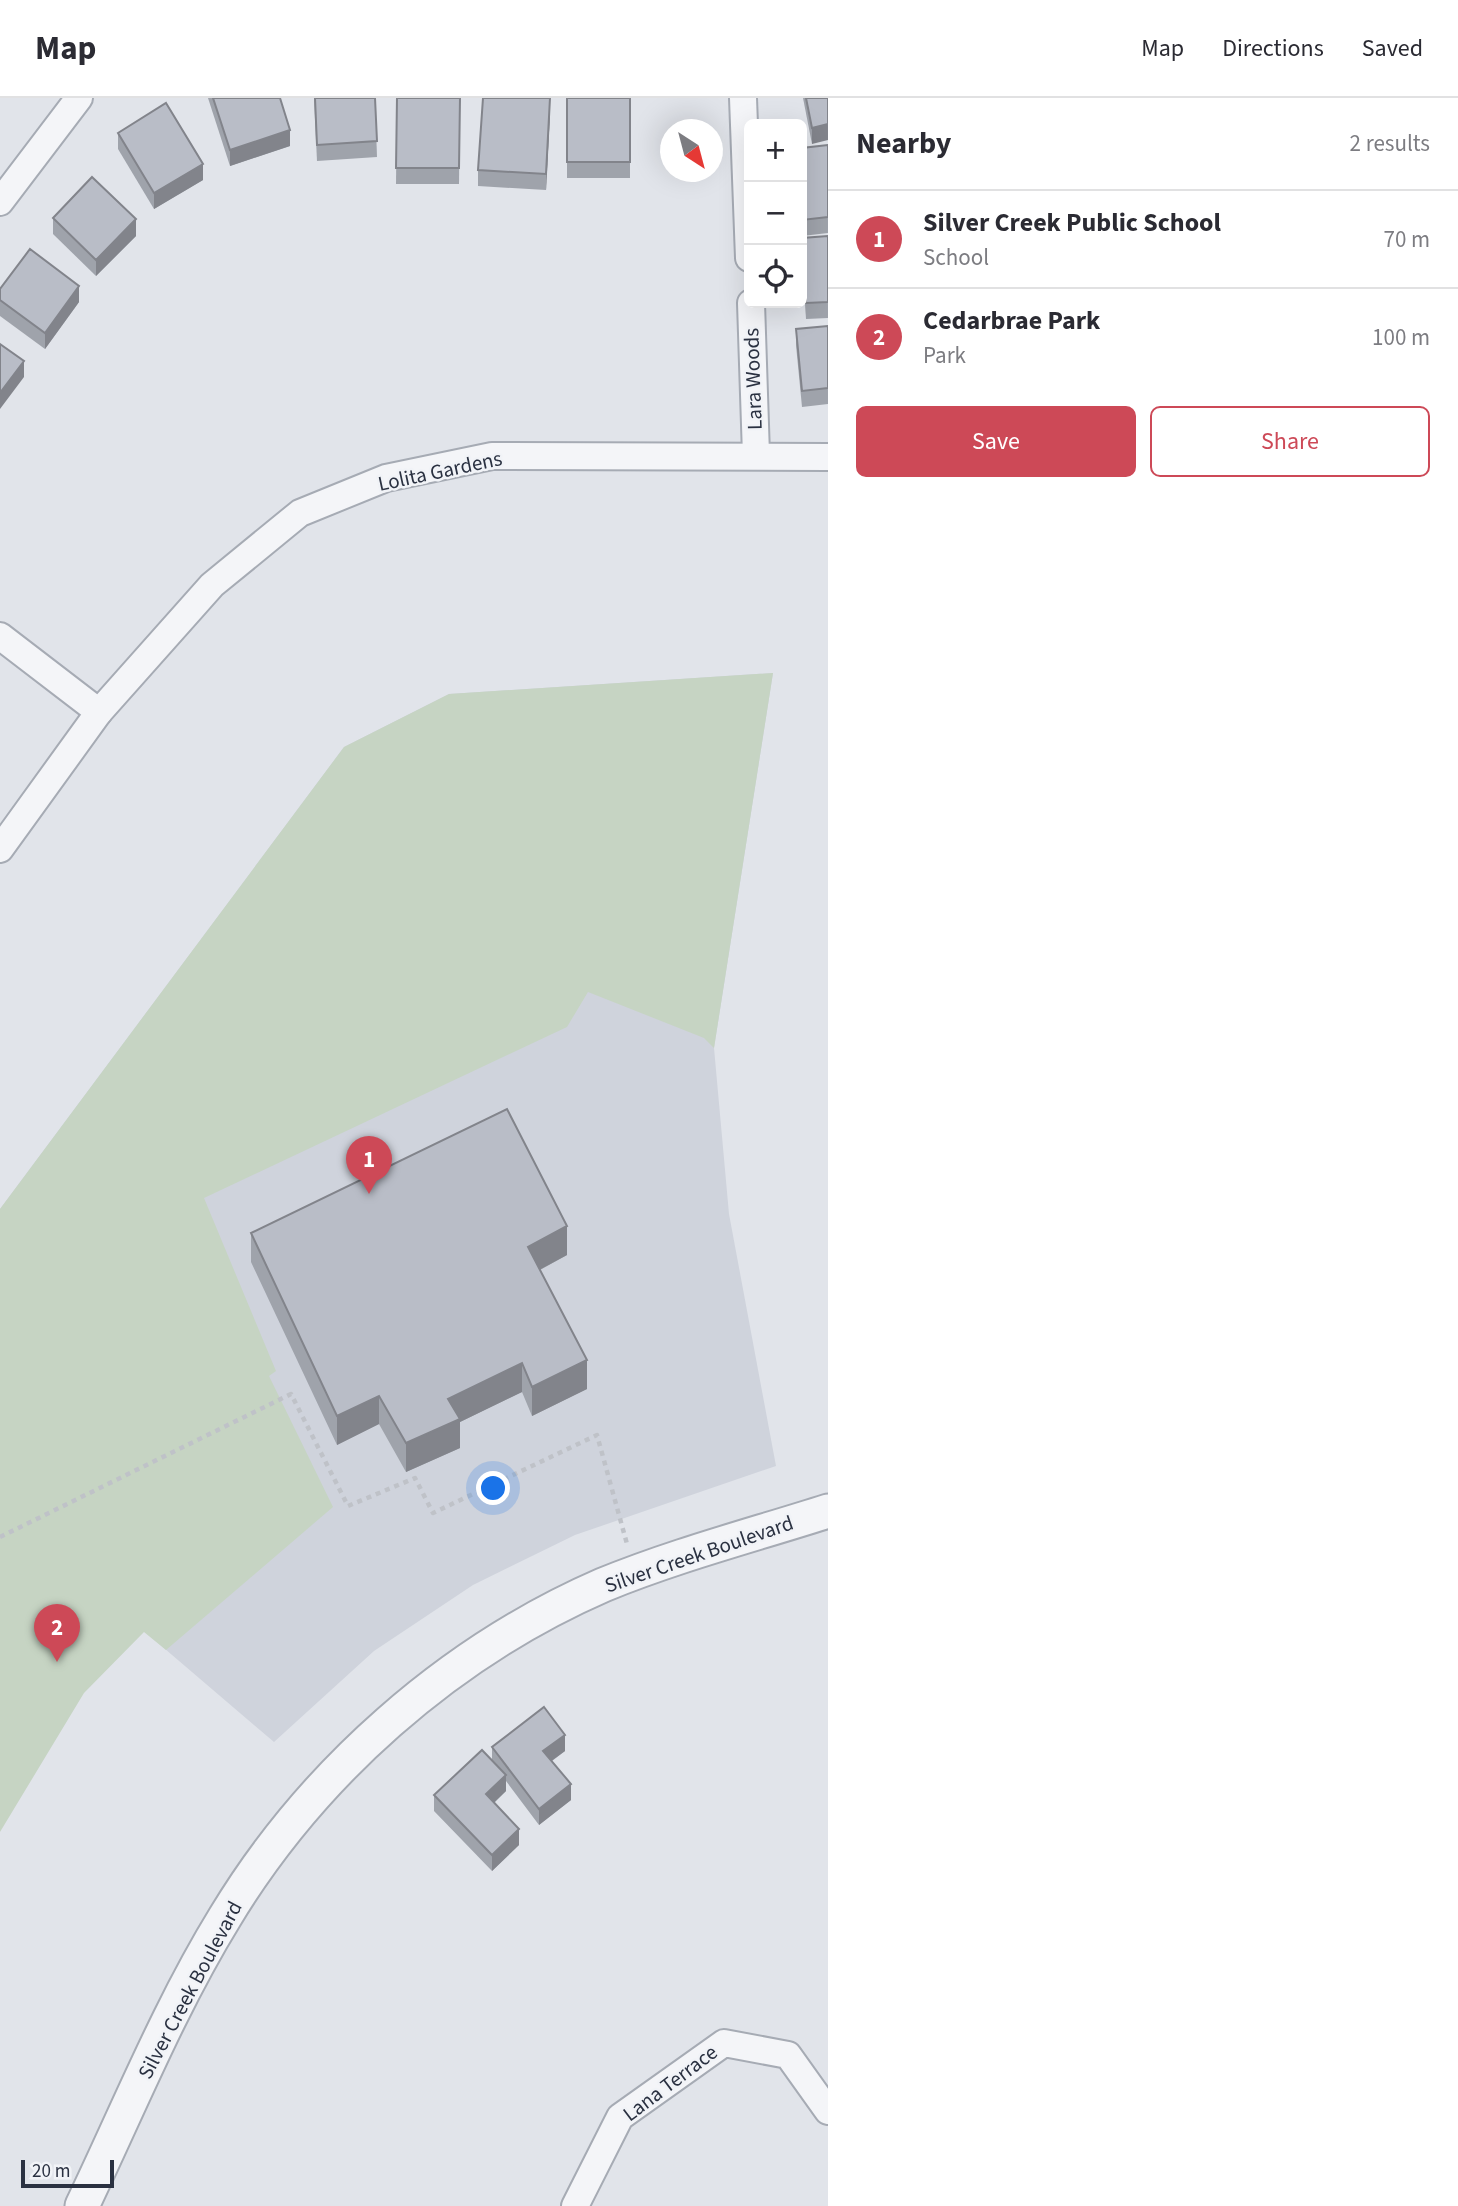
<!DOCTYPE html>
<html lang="en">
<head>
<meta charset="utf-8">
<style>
  body { margin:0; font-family:"Source Sans 3",sans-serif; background:#f2f2f3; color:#2b2b33 }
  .controls { position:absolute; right:21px; top:21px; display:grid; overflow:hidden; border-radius:10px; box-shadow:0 7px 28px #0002 }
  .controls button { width:63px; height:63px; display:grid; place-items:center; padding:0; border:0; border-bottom:2px solid #e1e1e2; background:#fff; color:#2b2b33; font:35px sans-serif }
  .compass { position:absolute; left:660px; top:21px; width:63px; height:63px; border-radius:50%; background:#fff; box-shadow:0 7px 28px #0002; rotate:144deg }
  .scale { position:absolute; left:21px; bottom:18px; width:93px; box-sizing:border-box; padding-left:7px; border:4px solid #2a3141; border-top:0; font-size:19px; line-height:24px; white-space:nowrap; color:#2a3141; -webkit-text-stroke:5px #f1f3f7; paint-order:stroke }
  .you { position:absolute; left:494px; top:1391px; width:24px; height:24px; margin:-18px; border:5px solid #fff; border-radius:50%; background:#1a73e8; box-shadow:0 0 0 10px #1a73e833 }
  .badge { display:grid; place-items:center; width:46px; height:46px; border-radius:50%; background:#cd4957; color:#fff; font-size:23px; font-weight:700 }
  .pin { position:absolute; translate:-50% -58px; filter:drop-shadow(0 2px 4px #0008) }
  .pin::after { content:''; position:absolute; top:37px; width:24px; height:21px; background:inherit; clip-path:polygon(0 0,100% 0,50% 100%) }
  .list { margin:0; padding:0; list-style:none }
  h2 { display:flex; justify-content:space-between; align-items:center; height:91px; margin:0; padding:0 28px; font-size:30px }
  h2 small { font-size:23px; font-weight:400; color:#7c7c81 }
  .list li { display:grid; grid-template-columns:46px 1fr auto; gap:21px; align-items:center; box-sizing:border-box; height:98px; padding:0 28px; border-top:2px solid #e1e1e2 }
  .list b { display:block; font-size:26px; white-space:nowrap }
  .list p { margin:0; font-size:23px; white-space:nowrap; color:#7c7c81 }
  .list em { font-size:23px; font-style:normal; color:#7c7c81 }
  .actions { display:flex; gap:14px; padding:21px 28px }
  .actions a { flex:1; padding:16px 0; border:2px solid #cd4957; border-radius:10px; text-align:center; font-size:24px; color:#cd4957 }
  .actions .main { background:#cd4957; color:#fff }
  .icon { flex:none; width:38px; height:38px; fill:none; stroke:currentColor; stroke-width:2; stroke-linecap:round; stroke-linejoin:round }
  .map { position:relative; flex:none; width:828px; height:2108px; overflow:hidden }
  header { display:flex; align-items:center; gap:42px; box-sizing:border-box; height:98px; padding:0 35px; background:#fff; border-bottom:2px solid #e1e1e2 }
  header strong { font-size:33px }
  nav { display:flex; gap:38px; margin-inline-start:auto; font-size:24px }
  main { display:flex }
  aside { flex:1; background:#fff }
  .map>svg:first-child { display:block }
  .built { fill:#cfd3dc }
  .green { fill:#c6d4c3 }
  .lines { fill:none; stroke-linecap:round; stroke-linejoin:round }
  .minor-casing { stroke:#a6abb4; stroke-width:30 }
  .tertiary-casing { stroke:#a6abb4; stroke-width:37 }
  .path { stroke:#bfc2c8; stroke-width:4.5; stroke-dasharray:5 5; stroke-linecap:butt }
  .minor { stroke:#f4f5f8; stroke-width:26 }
  .tertiary { stroke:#f4f5f8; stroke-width:33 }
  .wall { fill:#9fa3ab }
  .shaded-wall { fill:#82848b }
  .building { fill:#b9bdc7; stroke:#82848b; stroke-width:2 }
  .labels { text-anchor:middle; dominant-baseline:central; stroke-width:5; stroke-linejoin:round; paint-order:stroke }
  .street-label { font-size:21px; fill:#2a3141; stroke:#f1f3f7 }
</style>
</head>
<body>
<header>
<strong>Map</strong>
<nav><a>Map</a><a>Directions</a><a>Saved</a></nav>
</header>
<main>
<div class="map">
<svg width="828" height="2108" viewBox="0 0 828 2108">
  <rect width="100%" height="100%" fill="#e1e4ea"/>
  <path class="built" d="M773,575L714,950L729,1116L776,1368L575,1437L473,1487L374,1553L274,1644L144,1533L0,1111L344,649L449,596Z"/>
  <path class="green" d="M773,575L714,950L704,940L588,894L567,929L204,1100L276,1273L269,1278L333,1409L166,1552L144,1534L84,1595L0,1734V1111L344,649L449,596Z"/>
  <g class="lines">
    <g class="minor-casing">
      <g id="minor">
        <path d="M743,0L749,160"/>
        <path d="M0,104L79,0"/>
        <path d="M751,205L756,357"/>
        <path d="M0,538L99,614"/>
        <path d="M0,751L99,614L212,487L300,415L386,380L492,358L828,359"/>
        <path d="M575,2108L620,2019L724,1945L788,1957L828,2013"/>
      </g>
    </g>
    <g class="tertiary-casing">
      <path id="tertiary" d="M82,2108C128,2012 169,1910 225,1819C312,1675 449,1554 603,1487C676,1457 753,1437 828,1413"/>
    </g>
    <path class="path" d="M0,1439L291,1296L348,1408L415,1380L433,1415L597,1337L627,1446"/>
    <use href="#minor" class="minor"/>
    <use href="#tertiary" class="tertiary"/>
  </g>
  <g class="wall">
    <path d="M208,0H280L290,48L230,68Z"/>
    <path d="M314,0H375L377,59L317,63Z"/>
    <path d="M397,0H460L459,86H396Z"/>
    <rect x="567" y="0" width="63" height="80"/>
    <path d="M803,0H828L812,46Z"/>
    <path d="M550,15L546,92L478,88V72Z"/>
    <path d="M118,35L203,82L154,111L118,51Z"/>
    <path d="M828,47V135L802,138V50Z"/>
    <path d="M53,120L136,138L96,178L53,136Z"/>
    <path d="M828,138V220L806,221L802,162V140Z"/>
    <path d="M0,191L79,204L45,251L0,218Z"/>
    <path d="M828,228V306L802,309L796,247V231Z"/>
    <path d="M251,1135L567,1157L540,1172L587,1291L532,1318L522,1294L460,1324V1350L406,1374L379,1326L337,1347L251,1164Z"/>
    <path d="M492,1649L565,1653L552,1663L571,1702L539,1727L506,1683V1693L494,1705L519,1747L492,1773L434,1713V1697L492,1663Z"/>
  </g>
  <g class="shaded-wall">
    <path d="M550,0V15L546,92V76Z"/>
    <path d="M828,26V42L812,46V30Z"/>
    <path d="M290,32V48L230,68V52Z"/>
    <path d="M203,66V82L154,111V95Z"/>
    <path d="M136,121V138L96,178V162Z"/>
    <path d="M79,188V204L45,251V235Z"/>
    <path d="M24,263V279L0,311V295Z"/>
    <path d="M567,1128V1157L528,1178V1149Z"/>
    <path d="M587,1262V1291L532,1318V1289Z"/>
    <path d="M522,1265V1294L460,1324V1350L406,1374V1345L448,1301Z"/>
    <path d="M379,1298V1326L337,1347V1318Z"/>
    <path d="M565,1637V1653L543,1669V1653Z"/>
    <path d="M506,1677V1693L486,1712V1696Z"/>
    <path d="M571,1686V1702L539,1727V1711Z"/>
    <path d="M519,1731V1747L492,1773V1757Z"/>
  </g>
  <g class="building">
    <path d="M213,0H280L290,32L230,52Z"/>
    <path d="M315,0H375L377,43L317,47Z"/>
    <path d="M397,0H460L459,70H396Z"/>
    <path d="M483,0H550L546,76L478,72Z"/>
    <rect x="567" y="0" width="63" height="64"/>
    <path d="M806,0H828V26L812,30Z"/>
    <path d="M166,5L203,66L154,95L118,35Z"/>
    <path d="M828,47V119L802,122V50Z"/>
    <path d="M92,79L136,121L96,162L53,120Z"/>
    <path d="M828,138V204L806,205L802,140Z"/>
    <path d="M30,151L79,188L45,235L0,202V191Z"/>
    <path d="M828,228V290L802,293L796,231Z"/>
    <path d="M0,246L24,263L0,295Z"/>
    <path d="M507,1011L567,1128L528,1149L587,1262L532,1289L522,1265L448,1301L460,1321L406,1345L379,1298L337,1318L251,1135Z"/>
    <path d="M544,1609L565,1637L543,1653L571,1686L539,1711L492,1649Z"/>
    <path d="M482,1652L506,1677L486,1696L519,1731L492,1757L434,1697Z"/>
  </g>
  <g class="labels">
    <g class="street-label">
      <text transform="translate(753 281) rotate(-92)">Lara Woods</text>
      <text transform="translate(440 373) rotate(-12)">Lolita Gardens</text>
      <text transform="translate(699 1456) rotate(-19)">Silver Creek Boulevard</text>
      <text transform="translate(190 1892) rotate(-62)">Silver Creek Boulevard</text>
      <text transform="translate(670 1985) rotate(-37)">Lana Terrace</text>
    </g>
  </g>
</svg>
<div class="controls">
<button>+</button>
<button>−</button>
<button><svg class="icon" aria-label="locate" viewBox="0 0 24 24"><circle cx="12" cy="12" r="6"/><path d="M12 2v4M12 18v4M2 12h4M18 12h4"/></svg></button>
</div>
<svg class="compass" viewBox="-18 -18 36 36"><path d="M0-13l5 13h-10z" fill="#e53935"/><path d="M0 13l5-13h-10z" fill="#7c7c81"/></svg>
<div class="scale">20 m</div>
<div class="you"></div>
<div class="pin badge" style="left:369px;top:1096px">1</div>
<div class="pin badge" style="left:57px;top:1564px">2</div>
</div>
<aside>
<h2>Nearby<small>2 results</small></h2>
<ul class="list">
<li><span class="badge">1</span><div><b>Silver Creek Public School</b><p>School</p></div><em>70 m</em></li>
<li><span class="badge">2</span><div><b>Cedarbrae Park</b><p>Park</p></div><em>100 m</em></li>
</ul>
<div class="actions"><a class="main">Save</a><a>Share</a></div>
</aside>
</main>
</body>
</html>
